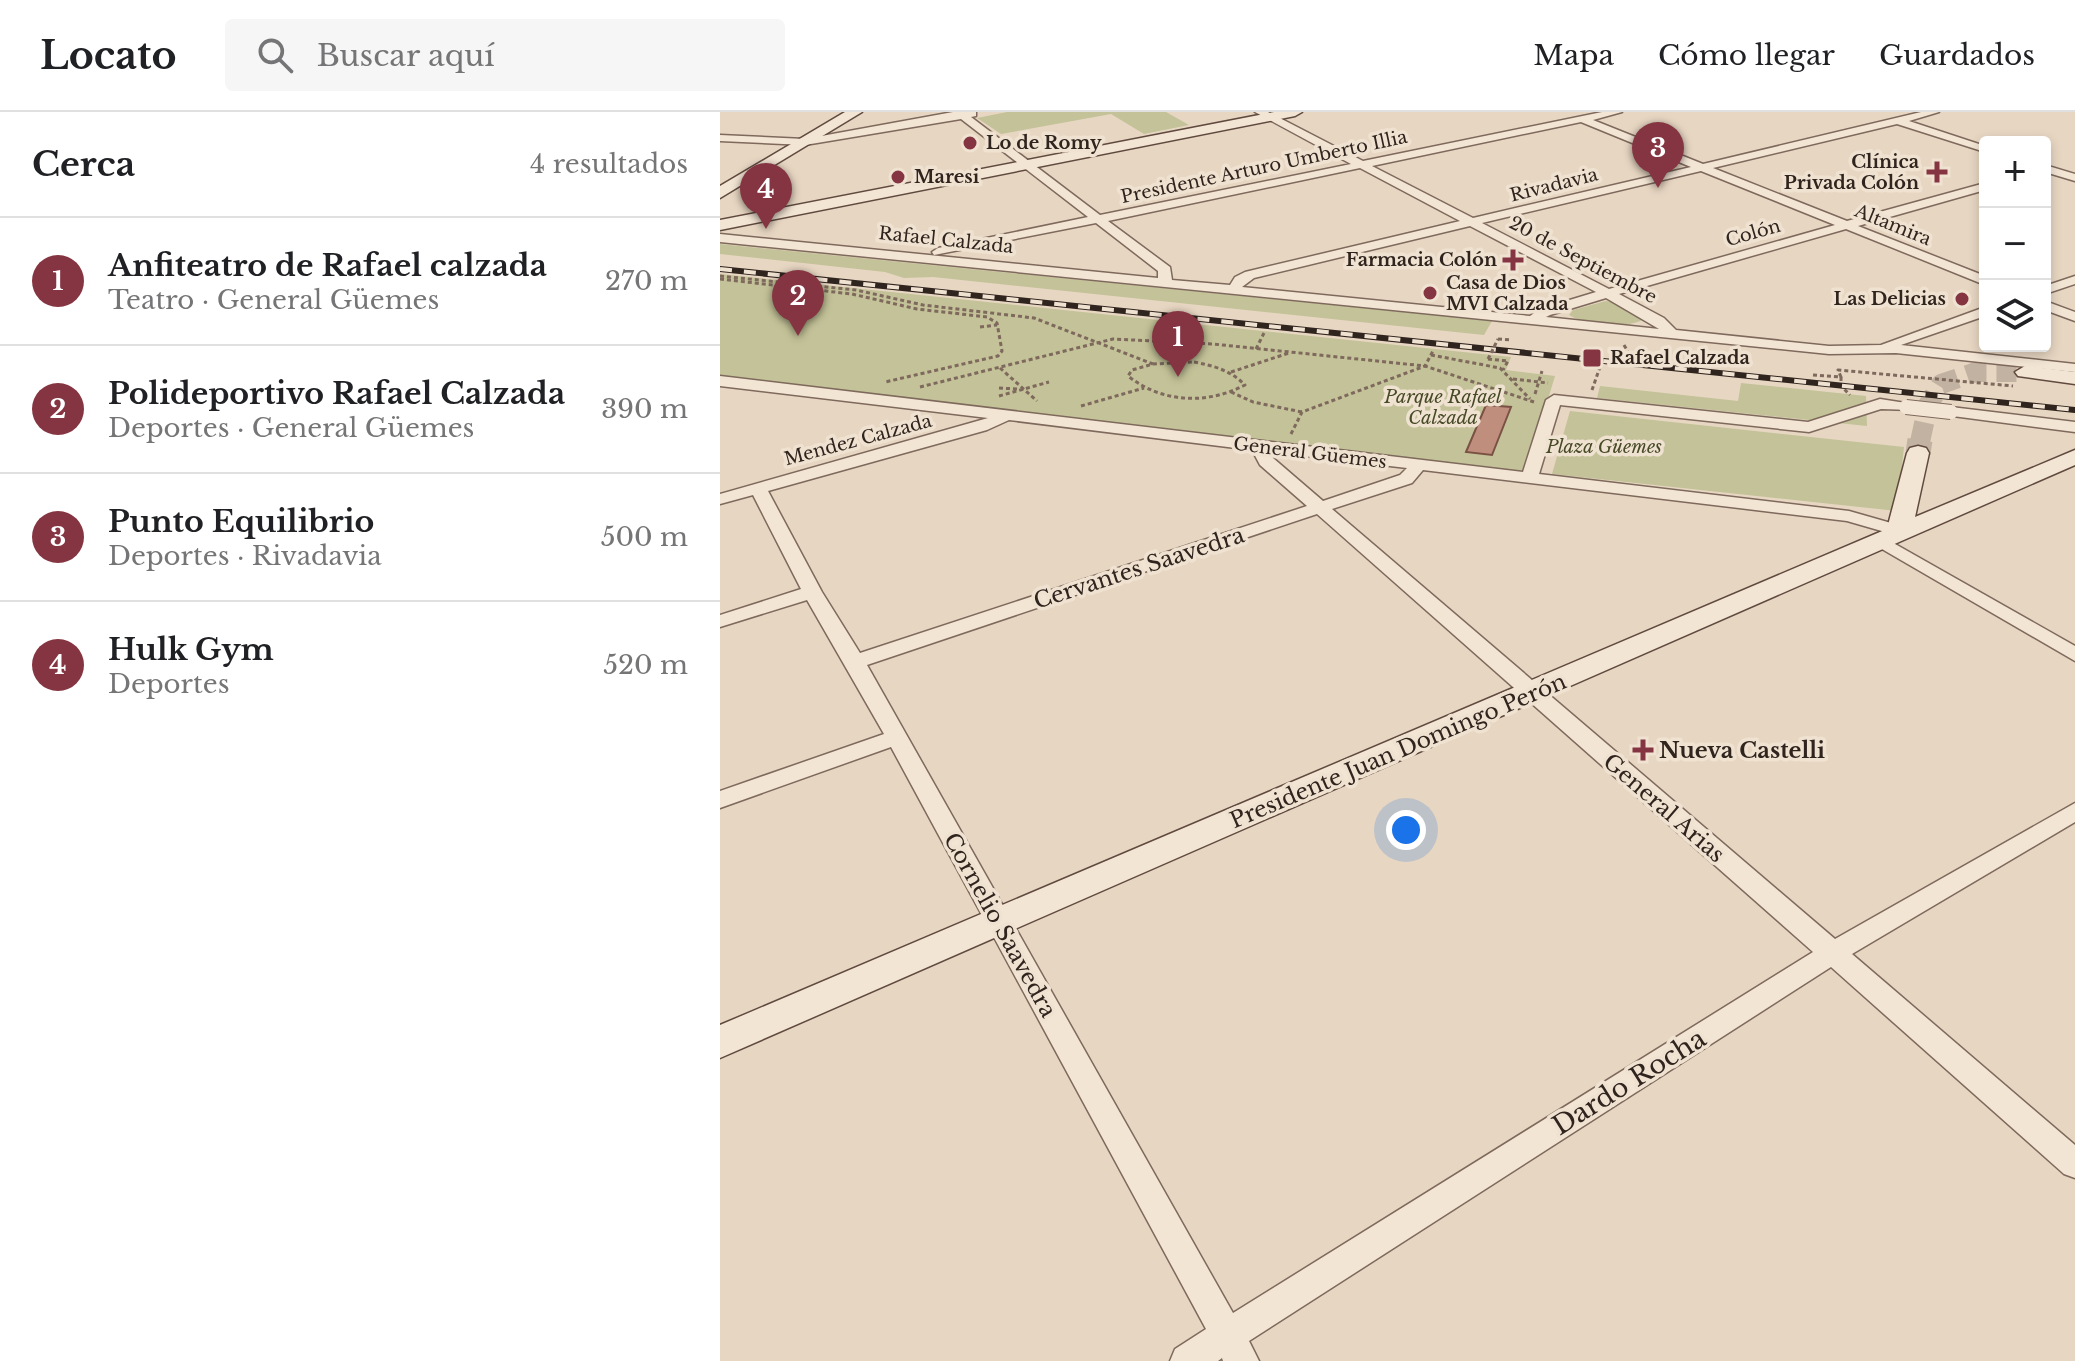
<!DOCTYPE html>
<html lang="es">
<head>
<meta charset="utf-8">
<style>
  body { margin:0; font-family:"Libre Baskerville",serif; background:#f6f6f6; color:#202124 }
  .controls { position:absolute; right:24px; top:24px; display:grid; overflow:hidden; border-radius:8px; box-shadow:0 4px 12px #0003 }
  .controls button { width:72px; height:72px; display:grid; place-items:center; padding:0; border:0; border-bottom:2px solid #e0e0e0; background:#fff; color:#202124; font:40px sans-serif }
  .you { position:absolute; left:686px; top:718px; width:28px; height:28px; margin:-20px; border:6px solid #fff; border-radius:50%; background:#1a73e8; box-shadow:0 0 0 12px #1a73e833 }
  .badge { display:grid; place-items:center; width:52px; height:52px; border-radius:50%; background:#853441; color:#fff; font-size:26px; font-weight:700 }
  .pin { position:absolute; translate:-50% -66px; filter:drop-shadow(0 2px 4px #0008) }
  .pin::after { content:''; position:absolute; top:42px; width:28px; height:24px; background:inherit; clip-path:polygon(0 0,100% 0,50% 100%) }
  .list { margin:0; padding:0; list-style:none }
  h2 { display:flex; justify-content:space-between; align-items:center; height:104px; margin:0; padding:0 32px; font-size:34px }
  h2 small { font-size:26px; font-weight:400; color:#757577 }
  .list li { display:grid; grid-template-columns:52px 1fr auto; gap:24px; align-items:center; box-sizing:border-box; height:128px; padding:0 32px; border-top:2px solid #e0e0e0 }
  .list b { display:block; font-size:30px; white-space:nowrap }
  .list p { margin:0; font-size:26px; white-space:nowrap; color:#757577 }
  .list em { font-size:26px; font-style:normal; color:#757577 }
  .icon { flex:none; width:44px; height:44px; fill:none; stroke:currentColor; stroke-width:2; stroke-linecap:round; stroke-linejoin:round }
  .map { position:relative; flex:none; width:1355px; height:1249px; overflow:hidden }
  header { display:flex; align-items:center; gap:48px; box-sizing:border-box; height:112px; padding:0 40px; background:#fff; border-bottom:2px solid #e0e0e0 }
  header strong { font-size:38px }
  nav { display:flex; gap:44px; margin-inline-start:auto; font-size:28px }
  .search { width:560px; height:72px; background:#f6f6f6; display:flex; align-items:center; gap:20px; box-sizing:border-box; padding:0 28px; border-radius:8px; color:#757577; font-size:30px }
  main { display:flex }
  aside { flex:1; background:#fff }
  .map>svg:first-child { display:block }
  .green { fill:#c3c298 }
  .building { fill:#c08e7d; stroke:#7a5245; stroke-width:2 }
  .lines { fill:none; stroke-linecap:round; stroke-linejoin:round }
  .secondary-tunnel-far1 { stroke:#c2b2a1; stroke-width:20; stroke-dasharray:20 10; stroke-linecap:butt }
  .secondary-tunnel { stroke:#c2b2a1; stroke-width:25; stroke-dasharray:25 13; stroke-linecap:butt }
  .street-casing { stroke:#7e695c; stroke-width:3 }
  .secondary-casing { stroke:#604a3f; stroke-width:3 }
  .path { stroke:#7e695c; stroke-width:3; stroke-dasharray:4 3; stroke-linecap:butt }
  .street { fill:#f3e5d4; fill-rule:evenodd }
  .secondary { fill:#f3e5d4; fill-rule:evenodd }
  .rail-casing { stroke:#30241e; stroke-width:6 }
  .rail { stroke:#f0e2d1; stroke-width:4; stroke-dasharray:12; stroke-linecap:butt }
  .street-bridge-casing { stroke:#7e695c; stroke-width:16; stroke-linecap:butt }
  .path-bridge { stroke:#7e695c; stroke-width:3; stroke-dasharray:4 3; stroke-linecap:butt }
  .street-bridge { stroke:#f3e5d4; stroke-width:14 }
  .poi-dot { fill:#853441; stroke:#f0e2d1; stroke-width:3 }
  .labels { text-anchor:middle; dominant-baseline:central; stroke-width:7; stroke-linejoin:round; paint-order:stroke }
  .far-poi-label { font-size:18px; font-weight:bold; fill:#30241e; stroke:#f0e2d1; text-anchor:start }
  .far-street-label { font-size:18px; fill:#30241e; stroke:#f0e2d1 }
  .far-park-label { font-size:18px; font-style:italic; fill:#474a27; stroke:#f0e2d1 }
  .street-label { font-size:22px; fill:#30241e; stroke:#f0e2d1 }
  .poi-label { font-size:22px; font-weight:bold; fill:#30241e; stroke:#f0e2d1; text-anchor:start }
  .near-street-label { font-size:26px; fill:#30241e; stroke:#f0e2d1 }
</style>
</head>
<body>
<header>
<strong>Locato</strong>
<div class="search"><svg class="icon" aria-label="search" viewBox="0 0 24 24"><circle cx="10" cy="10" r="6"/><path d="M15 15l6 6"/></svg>Buscar aquí</div>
<nav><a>Mapa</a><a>Cómo llegar</a><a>Guardados</a></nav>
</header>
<main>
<aside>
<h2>Cerca<small>4 resultados</small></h2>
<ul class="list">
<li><span class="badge">1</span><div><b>Anfiteatro de Rafael calzada</b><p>Teatro · General Güemes</p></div><em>270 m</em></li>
<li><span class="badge">2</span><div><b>Polideportivo Rafael Calzada</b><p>Deportes · General Güemes</p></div><em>390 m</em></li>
<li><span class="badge">3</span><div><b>Punto Equilibrio</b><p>Deportes · Rivadavia</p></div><em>500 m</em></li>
<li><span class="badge">4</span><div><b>Hulk Gym</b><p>Deportes</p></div><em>520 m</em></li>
</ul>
</aside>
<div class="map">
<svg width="1355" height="1249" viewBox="0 0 1355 1249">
  <rect width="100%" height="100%" fill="#e7d6c2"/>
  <g class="green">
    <path d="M287,0H446L469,13L424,22L391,2L281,22L257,6Z"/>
    <path d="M0,132L772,209L764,223L213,165L184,166L165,160L0,142Z"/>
    <path d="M0,162L791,245L786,258L835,264L808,353L798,361L0,265Z"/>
    <path d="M886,189L892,190L922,208C906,217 866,213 849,203L853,198Z"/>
    <path d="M1021,271L1146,284L1147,314L877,286L880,274L1018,289Z"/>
    <path d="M850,299L1184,335L1177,399L832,362Z"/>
  </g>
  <path class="building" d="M766,293L791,295L772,343L746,340Z"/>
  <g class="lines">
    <path class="secondary-tunnel-far1" d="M1200,330L1208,293L1221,272L1256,260H1305"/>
    <path class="secondary-tunnel" d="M1198,341L1200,328"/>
    <g class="street-casing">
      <g id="street">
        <path d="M233,0H256V4L251,5L380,103L631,52L535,0H548L643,49L882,0H902L873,8L983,52L1201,0H1219L1189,9L1265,34V40L1177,12L993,56L1127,109L1265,71V78L1138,114L1265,164V173L1126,117L899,182L944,206L956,218L1109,234L1161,233L1265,195V204L1181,233L1355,252V260L1176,241L1109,242L0,130V122L438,166V159L376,111L214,143L212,140L218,136L368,105L241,7L85,33L0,29V23L85,27ZM861,10L971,55L753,106L652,54ZM640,56L740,109L525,160L515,165L510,173L452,168L450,155L388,109ZM981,59L1115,113L889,177L762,111ZM750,114L876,180L820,197L810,204L522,175L534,166ZM886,186L939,217L826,205L830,203Z"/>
        <path d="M1325,53L1355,62V69L1325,60Z"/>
        <path d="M1355,164V172L1325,182V174Z"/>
        <path d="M1325,189L1355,200V209L1325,198Z"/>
        <path d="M0,264L803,360L826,288L834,283L1088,310L1160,287L1192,292V298L1161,297L1089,320L840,293L819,362L1129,399L1185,415L1188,419L1185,423L1179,424L1127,409L703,358L692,371L612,397L1115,827L1355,691V710L1132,842L1355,1033V1066L1344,1062L1111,855L529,1229L539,1249H503L502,1246L498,1249H450L455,1237L486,1217L171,635L0,696V679L164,622L87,488L0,515V503L81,477L33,383L0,392V382L268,306L0,274ZM289,308L532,338L540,353L587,394L140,541L102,480L48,379L267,318ZM550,340L687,356L680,363L603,389L553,346ZM597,402L1093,840L513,1201L147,553Z"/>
        <path d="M1231,295L1355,310V320L1225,303L1223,300Z"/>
        <path d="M1161,424L1355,534V549L1155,433L1152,429L1155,425Z"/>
      </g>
    </g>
    <g class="secondary-casing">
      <g id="secondary">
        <path d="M125,0H142L0,86V74Z"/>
        <path d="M554,0H582L575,4L0,118V108Z"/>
        <path d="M1305,254L1355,260V272L1298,264L1295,260Z"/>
        <path d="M1198,334L1206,336L1209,341L1195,405L1355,338V353L0,946V913L1167,417L1187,341L1190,336Z"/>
      </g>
    </g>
    <g class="path">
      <path d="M0,164L136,178L203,193L314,206L433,252"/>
      <path d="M0,167L132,182L197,197L267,205L277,211L282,239L278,244L165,270"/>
      <path d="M260,215L277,213"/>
      <path d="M778,227L791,228"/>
      <path d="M904,233L911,245"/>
      <path d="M536,237L544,221"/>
      <path d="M711,243L780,256L810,287"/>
      <path d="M768,247L788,249L783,258"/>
      <path d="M474,250C494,254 510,258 525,273C487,293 442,291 408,264L412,258L433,252Z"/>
      <path d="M280,256L317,289"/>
      <path d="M511,260L569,241"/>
      <path d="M1093,263L1121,265L1118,258L1293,274"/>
      <path d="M1121,265V274L1130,283"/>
      <path d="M793,267L828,271"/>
      <path d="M200,275L393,227L493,232L705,254L814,290"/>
      <path d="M279,276L297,277"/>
      <path d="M872,278L881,252"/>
      <path d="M511,280L533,290L582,300"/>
      <path d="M815,282L822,259"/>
      <path d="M279,284L329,270"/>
      <path d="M361,294L424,276"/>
      <path d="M571,322L582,300L705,254L713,239"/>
    </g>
    <use href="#street" class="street"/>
    <use href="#secondary" class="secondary"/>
    <g class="rail-casing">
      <path id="rail" d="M0,157L1355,298"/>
    </g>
    <use href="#rail" class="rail"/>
    <g class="street-bridge-casing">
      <path id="street-bridge" d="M1186,295L1231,300"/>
    </g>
    <path class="path-bridge" d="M768,247L778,227"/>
    <use href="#street-bridge" class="street-bridge"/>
  </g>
  <g class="poi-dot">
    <circle cx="250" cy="31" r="8"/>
    <path d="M1213 48h8v8h8v8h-8v8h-8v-8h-8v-8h8z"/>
    <circle cx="178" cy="65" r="8"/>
    <path d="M789 136h8v8h8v8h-8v8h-8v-8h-8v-8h8z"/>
    <circle cx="710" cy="181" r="8"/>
    <circle cx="1242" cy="187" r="8"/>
    <rect x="862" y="236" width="20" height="20" rx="4"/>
    <path d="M919 626h8v8h8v8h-8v8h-8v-8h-8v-8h8z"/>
  </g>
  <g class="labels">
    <g class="far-poi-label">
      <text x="266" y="31">Lo de Romy</text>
      <text x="1199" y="50" text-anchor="end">Clínica<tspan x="1199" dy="21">Privada Colón</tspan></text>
      <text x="194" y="65">Maresi</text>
      <text x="777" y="148" text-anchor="end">Farmacia Colón</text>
      <text x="726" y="171">Casa de Dios<tspan x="726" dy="21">MVI Calzada</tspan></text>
      <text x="1226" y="187" text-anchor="end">Las Delicias</text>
      <text x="890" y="246">Rafael Calzada</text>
    </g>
    <g class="far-street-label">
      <text transform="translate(544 55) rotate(-12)">Presidente Arturo Umberto Illia</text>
      <text transform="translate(834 73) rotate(-14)">Rivadavia</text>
      <text transform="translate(1173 113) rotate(22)">Altamira</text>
      <text transform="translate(1033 121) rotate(-16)">Colón</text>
      <text transform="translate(226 128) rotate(6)">Rafael Calzada</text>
      <text transform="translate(863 148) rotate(28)">20 de Septiembre</text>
      <text transform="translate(138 328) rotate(-15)">Mendez Calzada</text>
      <text transform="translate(590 341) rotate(7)">General Güemes</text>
    </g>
    <g class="far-park-label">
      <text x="723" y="285">Parque Rafael<tspan x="723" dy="21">Calzada</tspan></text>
      <text x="884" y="335">Plaza Güemes</text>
    </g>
    <g class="street-label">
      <text transform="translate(419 456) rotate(-18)">Cervantes Saavedra</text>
      <text transform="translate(678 639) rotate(-23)">Presidente Juan Domingo Perón</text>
      <text transform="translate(944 696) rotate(41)">General Arias</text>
      <text transform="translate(280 813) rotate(61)">Cornelio Saavedra</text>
    </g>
    <g class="poi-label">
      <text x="939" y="638">Nueva Castelli</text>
    </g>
    <g class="near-street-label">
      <text transform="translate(909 970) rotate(-32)">Dardo Rocha</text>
    </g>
  </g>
</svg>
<div class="controls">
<button>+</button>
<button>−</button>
<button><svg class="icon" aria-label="layers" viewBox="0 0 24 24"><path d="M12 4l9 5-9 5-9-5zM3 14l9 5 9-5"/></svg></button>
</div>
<div class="you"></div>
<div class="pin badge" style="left:458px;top:265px">1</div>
<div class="pin badge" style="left:78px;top:224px">2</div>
<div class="pin badge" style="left:938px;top:76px">3</div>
<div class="pin badge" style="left:46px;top:117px">4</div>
</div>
</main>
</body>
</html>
